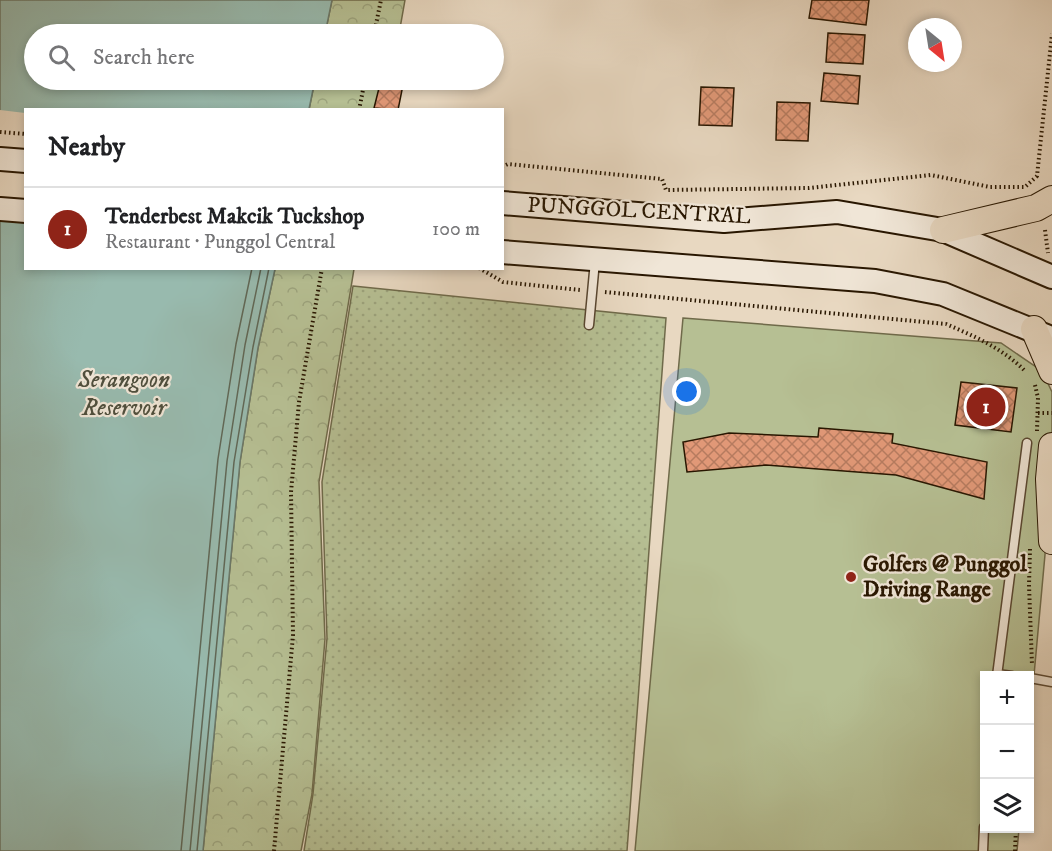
<!DOCTYPE html>
<html lang="en">
<head>
<meta charset="utf-8">
<style>
  body { margin:0; font-family:"IM FELL DW Pica",serif; background:#f6f6f6; color:#202124 }
  .controls { position:absolute; right:18px; bottom:18px; display:grid; overflow:hidden; border-radius:0px; box-shadow:0 3px 9px #0003 }
  .controls button { width:54px; height:54px; display:grid; place-items:center; padding:0; border:0; border-bottom:2px solid #e0e0e0; background:#fff; color:#202124; font:30px sans-serif }
  .compass { position:absolute; left:908px; top:18px; width:54px; height:54px; border-radius:50%; background:#fff; box-shadow:0 3px 9px #0003; rotate:150deg }
  .you { position:absolute; left:687px; top:392px; width:21px; height:21px; margin:-15px; border:4px solid #fff; border-radius:50%; background:#1a73e8; box-shadow:0 0 0 9px #1a73e833 }
  .badge { display:grid; place-items:center; width:39px; height:39px; border-radius:50%; background:#8f2418; color:#fff; font-size:20px; font-weight:700 }
  .pin { position:absolute; translate:-50% -50%; border:3px solid #fff; box-shadow:0 2px 6px #0006 }
  .list { margin:0; padding:0; list-style:none }
  h2 { display:flex; justify-content:space-between; align-items:center; height:78px; margin:0; padding:0 24px; font-size:26px }
  h2 small { font-size:20px; font-weight:400; color:#757577 }
  .list li { display:grid; grid-template-columns:39px 1fr auto; gap:18px; align-items:center; box-sizing:border-box; height:84px; padding:0 24px; border-top:2px solid #e0e0e0 }
  .list b { display:block; font-size:22px; white-space:nowrap }
  .list p { margin:0; font-size:20px; white-space:nowrap; color:#757577 }
  .list em { font-size:20px; font-style:normal; color:#757577 }
  .icon { flex:none; width:33px; height:33px; fill:none; stroke:currentColor; stroke-width:2; stroke-linecap:round; stroke-linejoin:round }
  .map { position:relative; flex:none; width:1052px; height:851px; overflow:hidden }
  .search { position:absolute; background:#fff; box-shadow:0 3px 9px #0003; left:24px; top:24px; width:480px; height:66px; display:flex; align-items:center; gap:15px; box-sizing:border-box; padding:0 21px; border-radius:33px; color:#757577; font-size:22px }
  .panel { position:absolute; background:#fff; box-shadow:0 3px 9px #0003; left:24px; top:108px; width:480px; height:162px; border-radius:0px }
  .map>svg:first-child { display:block }
  .grass { fill:url(#grass-dots); stroke:#6f6a4a; stroke-width:1.5 }
  .forest { fill:url(#forest-crowns); stroke:#6f6a4a; stroke-width:1.5 }
  .pitch { fill:#b6bf93; stroke:#6f6a4a; stroke-width:1.5 }
  .water { fill:#98baae; stroke:#6b7868; stroke-width:1.5 }
  .pier { fill:#e8d8c1 }
  .lines { fill:none; stroke-linecap:round; stroke-linejoin:round }
  .shore { stroke:#606857; stroke-width:1.5 }
  .building { fill:url(#building-cross-hatch); stroke:#281600; stroke-width:1.5 }
  .lane-casing { stroke:#584630; stroke-width:11 }
  .secondary-casing { stroke:#281600; stroke-width:26 }
  .primary-casing { stroke:#281600; stroke-width:28 }
  .path { stroke:#281600; stroke-width:4; stroke-dasharray:1.5 3; stroke-linecap:butt }
  .lane { stroke:#f0e6d7; stroke-width:8 }
  .secondary { stroke:#f0e6d7; stroke-width:22 }
  .primary { stroke:#e8d8c1; stroke-width:26 }
  .poi-dot { fill:#8f2418; stroke:#f0e6d7; stroke-width:2 }
  .labels { text-anchor:middle; dominant-baseline:central; stroke-width:4.5; stroke-linejoin:round; paint-order:stroke }
  .street-label { font-size:22px; fill:#281600; stroke:#f0e6d7 }
  .poi-label { font-size:22px; font-weight:bold; fill:#281600; stroke:#f0e6d7; text-anchor:start }
  .water-label { font-size:24px; font-style:italic; fill:#4f4f3d; stroke:#f0e6d7 }
</style>
</head>
<body>
<div class="map">
<svg width="1052" height="851" viewBox="0 0 1052 851">
  <defs>
    <pattern id="grass-dots" width="8" height="8" patternUnits="userSpaceOnUse" patternTransform="scale(1.5)"><rect width="8" height="8" fill="#b6bf93"/><path d="M2 2h.1M6 6h.1" fill="none" stroke="#9ca37d" stroke-width="1.8" stroke-linecap="round"/></pattern>
    <pattern id="forest-crowns" width="20" height="18" patternUnits="userSpaceOnUse" patternTransform="scale(1.5)"><rect width="20" height="18" fill="#b6bf93"/><path d="M2 6a3 3 0 1 1 6 0M12 15a3 3 0 1 1 6 0" fill="none" stroke="#9ca37d"/></pattern>
    <pattern id="building-cross-hatch" width="8" height="8" patternUnits="userSpaceOnUse" patternTransform="scale(1.5)"><rect width="8" height="8" fill="#e19877"/><path d="M0 0l8 8M0 8l8-8" fill="none" stroke="#b67b5f"/></pattern>
  </defs>
  <rect width="100%" height="100%" fill="#e8d8c1"/>
  <filter id="stains"><feTurbulence type="fractalNoise" baseFrequency=".00333" numOctaves="4"/><feColorMatrix values="0 0 0 0 .2 0 0 0 0 .09 0 0 0 0 .02 0 0 0 .5 -.17"/></filter>
  <radialGradient id="worn" r=".72"><stop offset=".6" stop-color="#630" stop-opacity="0"/><stop offset="1" stop-color="#630" stop-opacity=".3"/></radialGradient>
  <path class="grass" d="M353,286L666,318L627,851H304L313,794L327,638L322,482Z"/>
  <g class="forest">
    <path d="M332,0H405L399,34H325Z"/>
    <path d="M315,80H390L385,109L309,110Z"/>
    <path d="M275,269H354L319,482L325,639L312,794L301,851H203L240,462L258,348Z"/>
  </g>
  <path class="pitch" d="M683,318L1001,343L1042,371L1052,392V478L1030,719V676H984V828L1019,829L1017,851H635Z"/>
  <path class="water" d="M0,0H332L325,34H34V80H315L309,109L26,110V268L275,269L258,348L240,462L203,851H0Z"/>
  <path class="pier" d="M0,110L25,113V220L0,218Z"/>
  <g class="lines">
    <g class="shore">
      <path d="M181,851L218,459L236,344L252,268"/>
      <path d="M190,851L227,461L245,345L261,268"/>
      <path d="M197,851L234,462L253,347L269,268"/>
    </g>
  </g>
  <g class="building">
    <path d="M812,0H869L866,25L809,18Z"/>
    <path d="M828,33L865,35L863,64L826,62Z"/>
    <path d="M824,73L860,76L858,104L821,101Z"/>
    <path d="M381,80H404L398,110L374,108Z"/>
    <path d="M701,87L734,88L732,126L699,125Z"/>
    <path d="M777,102L810,103L808,141L776,140Z"/>
    <path d="M961,382L1017,388L1011,432L955,425Z"/>
    <path d="M819,428L893,434L892,443L987,462L984,499L896,475L766,465L687,472L683,442L729,433L818,437Z"/>
  </g>
  <g class="lines">
    <g class="lane-casing">
      <g id="lane">
        <path d="M589,325L595,261"/>
        <path d="M997,674L1012,676"/>
        <path d="M997,676L1027,443"/>
        <path d="M1030,678L1052,682"/>
        <path d="M983,851L984,827"/>
      </g>
    </g>
    <g class="secondary-casing">
      <g id="secondary">
        <path d="M0,159L26,161"/>
        <path d="M502,203L724,221L837,212L943,230L1052,277"/>
        <path d="M0,209L26,211"/>
        <path d="M502,252L875,281L943,294L1051,338"/>
      </g>
    </g>
    <g class="primary-casing">
      <g id="primary">
        <path d="M943,230L1036,208L1052,199"/>
        <path d="M1034,329L1052,371"/>
        <path d="M1052,446L1049,479L1052,541"/>
      </g>
    </g>
    <g class="path">
      <path d="M374,34L381,0"/>
      <path d="M359,110L365,80"/>
      <path d="M0,132L26,134"/>
      <path d="M502,167L508,164L662,179L666,190L809,188L931,175L990,187H1025L1037,176L1052,34"/>
      <path d="M1045,230L1048,253"/>
      <path d="M479,268L503,282L580,290"/>
      <path d="M605,292L946,324C974,336 1004,349 1026,372"/>
      <path d="M1035,385L1038,398L1037,431"/>
      <path d="M1038,413H1052"/>
      <path d="M1030,549L1029,585L1032,665"/>
      <path d="M1030,710L1032,690"/>
      <path d="M274,851L293,635L291,492L299,402L322,268"/>
      <path d="M1015,851L1016,828"/>
    </g>
    <use href="#lane" class="lane"/>
    <use href="#secondary" class="secondary"/>
    <use href="#primary" class="primary"/>
  </g>
  <circle class="poi-dot" cx="851" cy="577" r="6"/>
  <g class="labels">
    <g class="street-label">
      <text transform="translate(639 211) rotate(3)">PUNGGOL CENTRAL</text>
    </g>
    <g class="poi-label">
      <text x="863" y="564">Golfers @ Punggol<tspan x="863" dy="25">Driving Range</tspan></text>
    </g>
    <g class="water-label">
      <text x="124" y="380">Serangoon<tspan x="124" dy="28">Reservoir</tspan></text>
    </g>
  </g>
  <rect width="100%" height="100%" filter="url(#stains)"/>
  <rect width="100%" height="100%" fill="url(#worn)"/>
</svg>
<div class="controls">
<button>+</button>
<button>−</button>
<button><svg class="icon" aria-label="layers" viewBox="0 0 24 24"><path d="M12 4l9 5-9 5-9-5zM3 14l9 5 9-5"/></svg></button>
</div>
<svg class="compass" viewBox="-18 -18 36 36"><path d="M0-13l5 13h-10z" fill="#e53935"/><path d="M0 13l5-13h-10z" fill="#757577"/></svg>
<div class="you"></div>
<div class="pin badge" style="left:986px;top:407px">1</div>
<div class="search"><svg class="icon" aria-label="search" viewBox="0 0 24 24"><circle cx="10" cy="10" r="6"/><path d="M15 15l6 6"/></svg>Search here</div>
<section class="panel">
<h2>Nearby<small></small></h2>
<ul class="list">
<li><span class="badge">1</span><div><b>Tenderbest Makcik Tuckshop</b><p>Restaurant · Punggol Central</p></div><em>100 m</em></li>
</ul>
</section>
</div>
</body>
</html>
